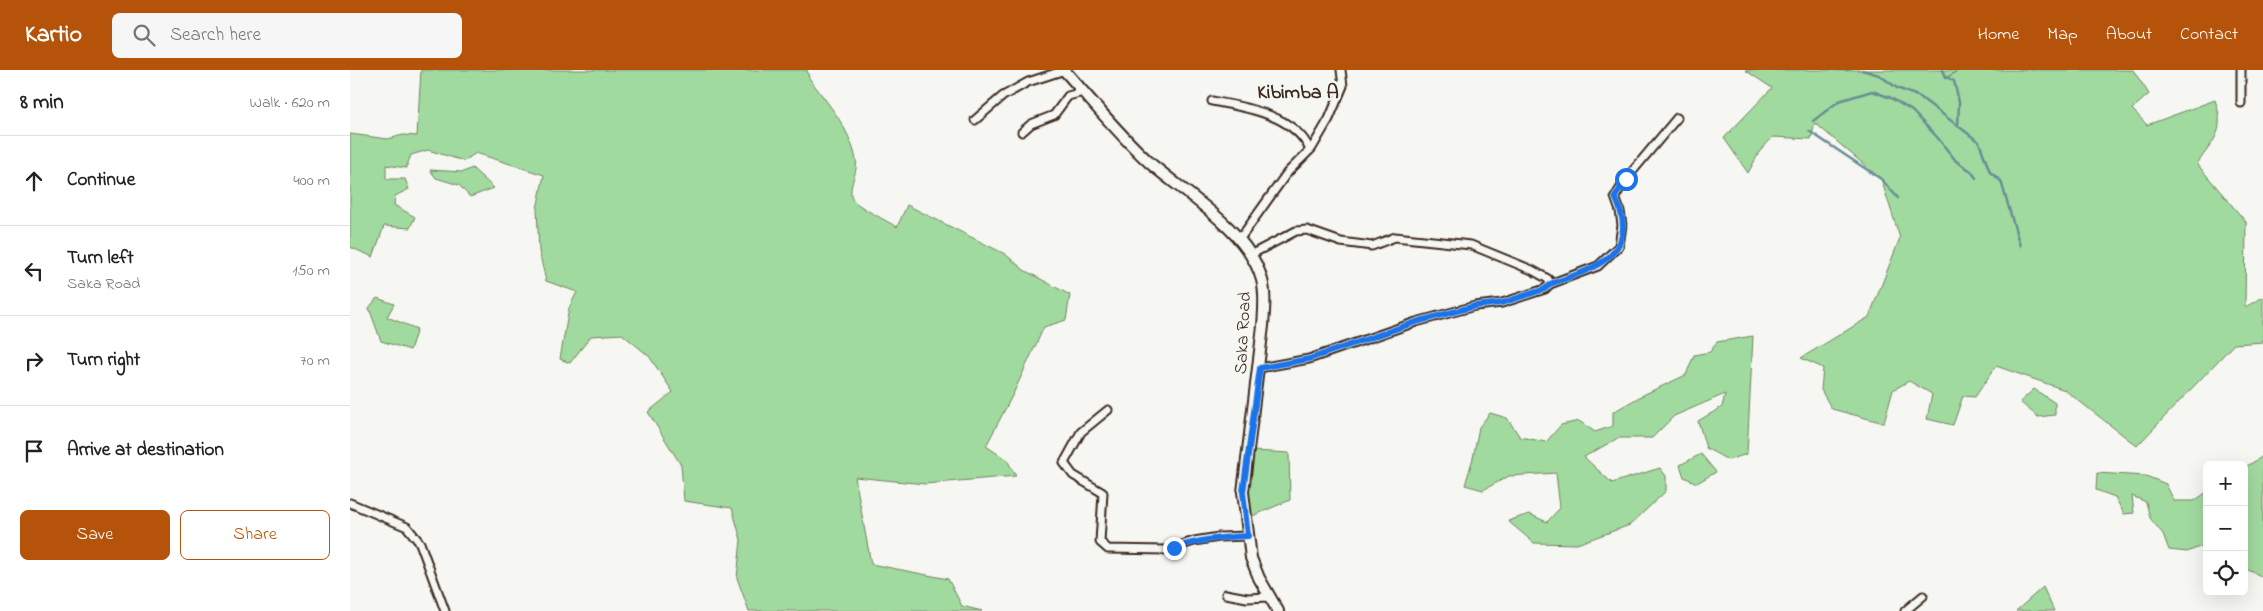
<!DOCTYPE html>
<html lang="en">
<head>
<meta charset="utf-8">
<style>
  body { margin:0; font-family:"Indie Flower",sans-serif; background:#f6f6f6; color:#222 }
  .controls { position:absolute; right:15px; bottom:15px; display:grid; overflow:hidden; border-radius:8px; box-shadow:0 5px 20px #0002 }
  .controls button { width:45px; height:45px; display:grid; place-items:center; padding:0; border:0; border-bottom:1px solid #e0e0e0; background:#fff; color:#222; font:25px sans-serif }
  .stop { position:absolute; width:15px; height:15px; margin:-11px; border:4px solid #1a73e8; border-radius:50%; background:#fff }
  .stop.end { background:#1a73e8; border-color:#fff; box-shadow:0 1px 5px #0008 }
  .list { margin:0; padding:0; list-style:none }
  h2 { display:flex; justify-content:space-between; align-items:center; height:65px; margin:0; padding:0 20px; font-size:21px }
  h2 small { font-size:16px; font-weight:400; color:#767676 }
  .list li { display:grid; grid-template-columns:32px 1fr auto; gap:15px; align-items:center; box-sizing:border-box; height:90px; padding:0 20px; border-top:1px solid #e0e0e0 }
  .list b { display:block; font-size:19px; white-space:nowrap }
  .list p { margin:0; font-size:16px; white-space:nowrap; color:#767676 }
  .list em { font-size:16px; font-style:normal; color:#767676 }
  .actions { display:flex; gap:10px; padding:15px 20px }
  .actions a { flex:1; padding:11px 0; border:1px solid #b45309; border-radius:8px; text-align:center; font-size:18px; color:#b45309 }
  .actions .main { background:#b45309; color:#fff }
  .icon { flex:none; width:28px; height:28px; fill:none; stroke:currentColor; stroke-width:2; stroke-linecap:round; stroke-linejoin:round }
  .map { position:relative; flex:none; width:1913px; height:541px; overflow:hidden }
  header { display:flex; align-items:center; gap:30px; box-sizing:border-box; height:70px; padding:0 25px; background:#b45309; color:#fff }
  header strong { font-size:24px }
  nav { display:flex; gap:28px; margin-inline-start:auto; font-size:18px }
  .search { width:350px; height:45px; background:#f6f6f6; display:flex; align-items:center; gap:12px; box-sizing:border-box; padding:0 18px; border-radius:8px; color:#767676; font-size:19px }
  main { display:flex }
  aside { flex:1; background:#fff }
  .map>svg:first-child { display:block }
  .green { fill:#a1da9f; stroke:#6e825e }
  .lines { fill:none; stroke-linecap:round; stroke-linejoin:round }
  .stream { stroke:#678e94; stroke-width:2.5 }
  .street-casing { stroke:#3b2a1e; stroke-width:11 }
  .secondary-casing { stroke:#3b2a1e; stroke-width:14 }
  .street { stroke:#f6f6f2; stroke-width:7 }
  .secondary { stroke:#f6f6f2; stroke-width:10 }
  .route { stroke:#1a73e8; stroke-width:6 }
  .labels { text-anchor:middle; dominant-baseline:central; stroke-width:5; stroke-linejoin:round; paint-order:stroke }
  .street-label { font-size:18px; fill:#3b2a1e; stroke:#f6f6f2 }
  .quarter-label { font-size:20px; font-weight:bold; fill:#3b2a1e; stroke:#f6f6f2 }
</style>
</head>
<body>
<header>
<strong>Kartio</strong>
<div class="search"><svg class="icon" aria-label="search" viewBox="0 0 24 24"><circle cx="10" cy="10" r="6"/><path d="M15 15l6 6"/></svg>Search here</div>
<nav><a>Home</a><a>Map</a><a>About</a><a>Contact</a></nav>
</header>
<main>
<aside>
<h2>8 min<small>Walk · 620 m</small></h2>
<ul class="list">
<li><svg class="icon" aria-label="ahead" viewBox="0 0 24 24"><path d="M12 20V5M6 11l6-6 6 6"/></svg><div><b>Continue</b></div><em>400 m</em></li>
<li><svg class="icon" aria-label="left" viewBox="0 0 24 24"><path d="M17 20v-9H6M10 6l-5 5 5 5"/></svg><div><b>Turn left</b><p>Saka Road</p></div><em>150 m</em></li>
<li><svg class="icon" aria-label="right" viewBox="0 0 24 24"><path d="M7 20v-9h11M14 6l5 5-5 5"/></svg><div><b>Turn right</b></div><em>70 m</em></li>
<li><svg class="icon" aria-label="arrive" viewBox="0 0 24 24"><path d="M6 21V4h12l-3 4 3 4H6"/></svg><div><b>Arrive at destination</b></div></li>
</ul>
<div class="actions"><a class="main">Save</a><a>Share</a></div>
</aside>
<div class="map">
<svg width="1913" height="541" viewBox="0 0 1913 541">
  <rect width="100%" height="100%" fill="#f6f6f2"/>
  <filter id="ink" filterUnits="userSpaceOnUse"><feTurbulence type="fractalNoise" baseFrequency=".02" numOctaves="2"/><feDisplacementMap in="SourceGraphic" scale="10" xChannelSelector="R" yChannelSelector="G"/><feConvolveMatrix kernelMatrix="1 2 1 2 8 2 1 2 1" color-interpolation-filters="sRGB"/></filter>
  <g filter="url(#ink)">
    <g class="green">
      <path d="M71,0H457L459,8C478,34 500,58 506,90C509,103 495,120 504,131C511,138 537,151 547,157L557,135L655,184L674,200L720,225L716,250L694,257L663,324L636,376L657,390L666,406L575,414L505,407L521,494L598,509L612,536L632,541H399L387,508L391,470L382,438L334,431L331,395L298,342L323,322L299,286L272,264L241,266L220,293L210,289L219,238L227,222L196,211L189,181L187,139L194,105L126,83L114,91L78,80L61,85L56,98L36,95V109H55L59,119L45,126L44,135L65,147L60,158L34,156L23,187L0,177V64L38,69L53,65L67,66Z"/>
      <path d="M1395,0H1608L1595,9L1609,0H1783L1799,24L1782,39L1797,55L1865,30C1876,62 1864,69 1847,94L1896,152L1895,237L1913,227V272L1884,274L1787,376L1715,320L1646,296L1625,327L1613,326L1603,355L1577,349L1582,324L1559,311L1543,320L1534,353L1482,339L1471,320L1473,298L1451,288L1519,247L1550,168L1531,109L1465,53L1461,69L1423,67L1410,81L1398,103L1374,68L1422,18Z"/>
      <path d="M122,98L144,118L120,127L109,115L86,108L80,100L113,102Z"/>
      <path d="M27,228L44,234L37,247L67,259L60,280L31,271L19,238Z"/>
      <path d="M1403,266L1397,384L1378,390L1356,378L1348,351L1372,337L1375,324L1324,346L1302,368H1268L1234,387L1262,413L1310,398L1316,406V421L1280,455L1227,474L1184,473L1158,451L1179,444L1197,452L1210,438L1206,403L1159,406L1133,420L1115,415L1123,388L1129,357L1140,343L1157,348L1170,367L1196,372L1211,355L1229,351L1245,362L1263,356V342L1295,324L1336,305L1344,285L1360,282L1367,272Z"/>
      <path d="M1684,319L1705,333V345L1688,347L1670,332Z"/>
      <path d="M903,381L939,383L940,430L900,447L898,425Z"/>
      <path d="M1351,384L1366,402L1347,413L1334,407L1330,395Z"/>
      <path d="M1913,386V507L1894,498V398Z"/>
      <path d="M1747,403L1796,406L1816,414L1824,431H1844L1857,422V474L1837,482L1819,480L1813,464L1800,448L1796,432L1782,426L1784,443L1774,444L1765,427L1746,420Z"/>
      <path d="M1693,517L1704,541H1666Z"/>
    </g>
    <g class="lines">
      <g class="stream">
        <path d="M1485,0H1499"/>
        <path d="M1512,0L1529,5L1547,18L1570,27L1629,72L1640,102L1651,111L1670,176"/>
        <path d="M1593,0L1596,7L1604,11L1609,32L1608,56"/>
        <path d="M1463,51L1489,31L1522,21L1541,28L1562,41L1587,67L1606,91L1621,101L1626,108"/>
        <path d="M1459,61L1531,109L1548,128"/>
      </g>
      <g class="street-casing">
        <g id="street">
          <path d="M1891,0V33"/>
          <path d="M862,31C895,37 945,45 960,80"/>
          <path d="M625,50L653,26L678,12L715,0"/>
          <path d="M672,62L681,54L704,45L718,26L733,22"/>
          <path d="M889,170L937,103L962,78L979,49L993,16L991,0"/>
          <path d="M900,185L946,161L957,160L991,172L1022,176L1045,167L1121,175L1182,200L1198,209L1200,214L1195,219L1152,233L1125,236L1066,252L959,289L909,298"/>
          <path d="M1200,214L1248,196L1269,176L1272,155L1270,141L1265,127L1276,109L1327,48"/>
          <path d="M758,340L731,362L714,393L723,405L753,423L750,472L758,479L816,480L844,471L869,467L898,466"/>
          <path d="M0,433L57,457L70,473L95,541"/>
          <path d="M876,524L897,528L919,527"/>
          <path d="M1555,541L1573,526"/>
        </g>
      </g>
      <g class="secondary-casing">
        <path id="secondary" d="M714,0C742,31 769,65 800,93C837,125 899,161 912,210C916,225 914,241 913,256L893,422L901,488L909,508L928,541"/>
      </g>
      <use href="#street" class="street"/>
      <use href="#secondary" class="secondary"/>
    </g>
  </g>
  <g class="lines" filter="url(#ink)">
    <path class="route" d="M824,478C848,470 872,467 898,466L893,422L910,298L959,289L1066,252L1125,236L1152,233L1195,219L1200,214C1243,199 1293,185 1265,127L1276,109"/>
  </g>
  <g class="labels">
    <g class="street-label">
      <text transform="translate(894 263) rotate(-87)">Saka Road</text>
    </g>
    <g class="quarter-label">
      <text x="948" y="23">Kibimba A</text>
    </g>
  </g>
</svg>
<div class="controls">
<button>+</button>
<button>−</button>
<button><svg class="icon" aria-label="locate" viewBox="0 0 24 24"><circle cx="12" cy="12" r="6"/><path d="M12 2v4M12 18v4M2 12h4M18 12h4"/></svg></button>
</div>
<div class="stop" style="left:1276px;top:109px"></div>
<div class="stop end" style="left:824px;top:478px"></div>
</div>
</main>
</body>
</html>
